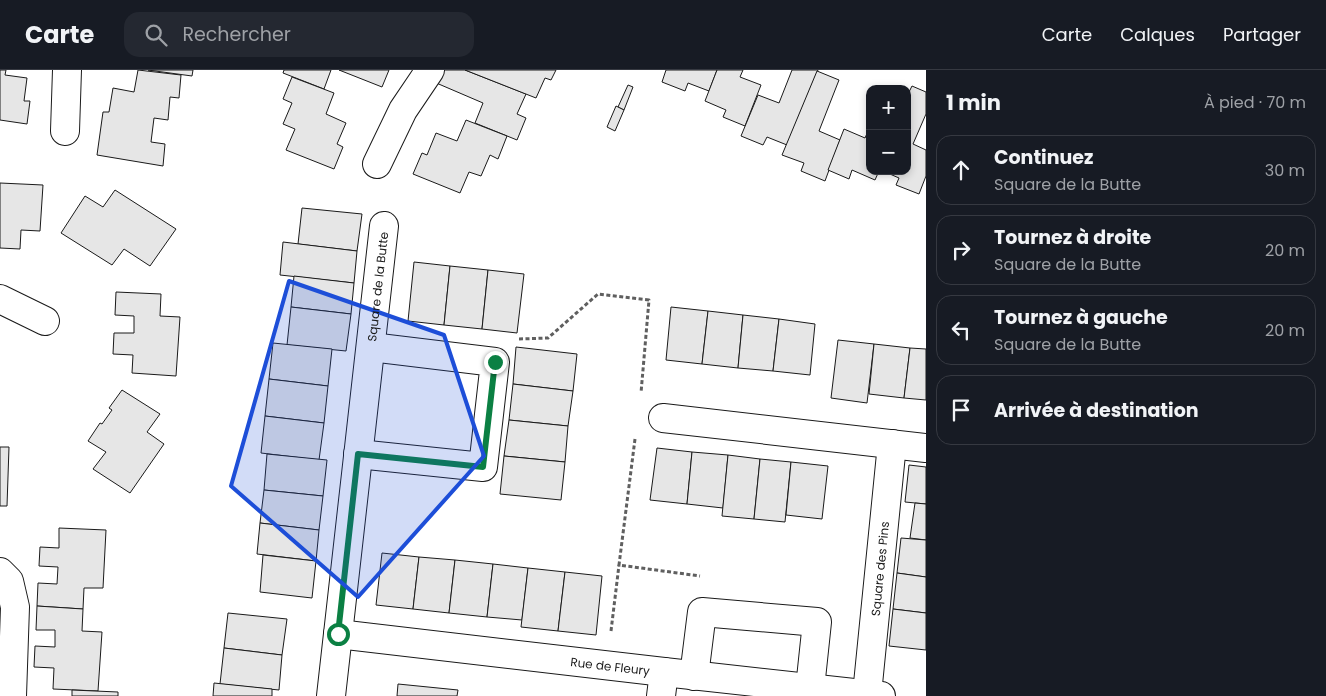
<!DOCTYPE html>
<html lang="fr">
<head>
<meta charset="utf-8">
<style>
  body { margin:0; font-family:Poppins,sans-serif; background:#242831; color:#f1f3f6 }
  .controls { position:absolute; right:15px; top:15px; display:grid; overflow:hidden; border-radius:10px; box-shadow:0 2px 8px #0003 }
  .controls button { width:45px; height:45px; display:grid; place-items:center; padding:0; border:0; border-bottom:1px solid #363941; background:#171b24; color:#f1f3f6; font:25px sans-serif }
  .stop { position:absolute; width:15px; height:15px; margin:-11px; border:4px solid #0b8043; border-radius:50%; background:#fff }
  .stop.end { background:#0b8043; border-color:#fff; box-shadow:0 1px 5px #0008 }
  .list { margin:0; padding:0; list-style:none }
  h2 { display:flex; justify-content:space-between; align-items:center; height:65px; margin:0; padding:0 20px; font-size:21px }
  h2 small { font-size:16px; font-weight:400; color:#9ea1a6 }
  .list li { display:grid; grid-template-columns:32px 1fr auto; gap:15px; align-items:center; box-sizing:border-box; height:70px; margin:0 10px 10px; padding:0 10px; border:1px solid #363941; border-radius:15px }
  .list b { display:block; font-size:19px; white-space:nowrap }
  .list p { margin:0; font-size:16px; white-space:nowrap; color:#9ea1a6 }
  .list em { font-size:16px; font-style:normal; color:#9ea1a6 }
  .icon { flex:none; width:28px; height:28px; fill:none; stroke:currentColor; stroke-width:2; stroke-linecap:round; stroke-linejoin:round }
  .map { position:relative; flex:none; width:926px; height:626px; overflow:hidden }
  header { display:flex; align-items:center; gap:30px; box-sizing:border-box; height:70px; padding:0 25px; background:#171b24; border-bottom:1px solid #363941 }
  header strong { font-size:24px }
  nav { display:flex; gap:28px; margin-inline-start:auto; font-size:18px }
  .search { width:350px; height:45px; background:#242831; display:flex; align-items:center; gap:12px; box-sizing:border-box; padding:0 18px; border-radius:15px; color:#9ea1a6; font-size:19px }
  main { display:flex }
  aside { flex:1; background:#171b24 }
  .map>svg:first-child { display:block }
  .building { fill:#e6e6e6; stroke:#1a1a1a }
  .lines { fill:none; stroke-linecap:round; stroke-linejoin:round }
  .minor-casing { stroke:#1a1a1a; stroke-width:30 }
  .path { stroke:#5f5f5f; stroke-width:3; stroke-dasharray:4 2.5; stroke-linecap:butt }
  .minor { stroke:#fff; stroke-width:28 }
  .route { stroke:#0b8043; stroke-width:6 }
  .marked { fill:#1d4ed8; fill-opacity:0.2; stroke:#1d4ed8; stroke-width:4; stroke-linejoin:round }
  .labels { text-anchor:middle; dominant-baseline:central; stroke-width:4; stroke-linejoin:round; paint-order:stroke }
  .street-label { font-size:12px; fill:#1a1a1a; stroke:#fff }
</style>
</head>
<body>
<header>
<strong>Carte</strong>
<div class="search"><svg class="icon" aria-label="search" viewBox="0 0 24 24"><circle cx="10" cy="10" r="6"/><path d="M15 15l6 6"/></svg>Rechercher</div>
<nav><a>Carte</a><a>Calques</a><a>Partager</a></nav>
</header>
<main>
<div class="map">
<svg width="926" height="626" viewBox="0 0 926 626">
  <rect width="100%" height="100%" fill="#fff"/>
  <g class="building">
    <path d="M0,0H6L5,5L27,8L24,31H30L27,54L0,50Z"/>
    <path d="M138,0L181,5L179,28L170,27L168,50L154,48L151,72L165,74L163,96L97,85L103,42H109L113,18L134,22Z"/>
    <path d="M148,0H193L192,6Z"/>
    <path d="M284,0H331L324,19L283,3Z"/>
    <path d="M339,0H389L382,17Z"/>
    <path d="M439,0H465L526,24L517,44L526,48L517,70L475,53L483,33L434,12Z"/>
    <path d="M465,0H556L551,10L545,8L536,28Z"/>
    <path d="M666,0H717L709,21L688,13L685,21L662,12Z"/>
    <path d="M717,0H743L740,7L761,15L745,56L723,47L726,40L705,31Z"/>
    <path d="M792,0H818L787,75L767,67L763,75L741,66L758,25L779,33Z"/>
    <path d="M817,1L839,10L819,61L840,70L825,111L801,101L804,93L782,85Z"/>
    <path d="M292,7L334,23L326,44L346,53L337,74L343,77L334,99L286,80L295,59L283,54L292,33L283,29Z"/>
    <path d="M628,15L633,17L624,40L618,37Z"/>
    <path d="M912,16L926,22V44L913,74L926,80V106L919,124L896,115L899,108L883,101H907V26Z"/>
    <path d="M616,36L624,40L615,61L607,57Z"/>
    <path d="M466,50L507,66L498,89L490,85L481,106L469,102L460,123L413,104L422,83L427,85L436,63L457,71Z"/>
    <path d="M870,57V101H879L875,110L852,100L849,109L828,100L844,59L865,68Z"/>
    <path d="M0,113L43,115L40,161L21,160L20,179L0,178Z"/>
    <path d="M115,120L176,159L150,196L124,179L112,195L61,163L85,126L103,137Z"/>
    <path d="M302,138L362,144L357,181L298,174Z"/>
    <path d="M283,172L357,181L354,213L280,205Z"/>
    <path d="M414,192L450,196L444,255L408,251Z"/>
    <path d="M450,196L488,200L482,259L444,255Z"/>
    <path d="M488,200L524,204L517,263L482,259Z"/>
    <path d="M294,206L354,213L351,244L291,237Z"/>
    <path d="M116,222L161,224L160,246L180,247L176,306L132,303L133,285L113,284L114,263H134V246L115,245Z"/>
    <path d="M291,237L351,244L346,281L287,275Z"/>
    <path d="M671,237L708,241L702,294L666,290Z"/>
    <path d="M708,241L743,245L738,298L702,294Z"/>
    <path d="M743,245L779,249L773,301L738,298Z"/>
    <path d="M779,249L815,254L810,305L773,301Z"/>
    <path d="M838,270L874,274L867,333L831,328Z"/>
    <path d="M273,273L332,279L328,316L269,309Z"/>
    <path d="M874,274L910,278L904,328L869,324Z"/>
    <path d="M516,277L577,284L573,321L513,314Z"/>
    <path d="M910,278L926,279V330L904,328Z"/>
    <path d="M269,309L328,316L324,353L265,346Z"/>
    <path d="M513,314L573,321L568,356L509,350Z"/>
    <path d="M122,320L160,344L147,362L164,374L130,423L93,399L106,382L88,371L100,353L102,354L112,340L109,338Z"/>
    <path d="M265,346L324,353L319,390L261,383Z"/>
    <path d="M509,350L568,356L565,392L504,386Z"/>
    <path d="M0,377H9L7,436H0Z"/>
    <path d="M657,378L692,382L687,434L650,430Z"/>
    <path d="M692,382L728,385L723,438L687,434Z"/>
    <path d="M267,384L327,390L323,426L264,420Z"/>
    <path d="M728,385L760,389L754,449L722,446Z"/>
    <path d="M504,386L565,392L561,430L500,424Z"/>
    <path d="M760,389L791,392L785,452L754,449Z"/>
    <path d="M791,392L828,396L822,449L786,445Z"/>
    <path d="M909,395L926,397V434L905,432Z"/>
    <path d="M264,420L323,426L319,460L260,453Z"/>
    <path d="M915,433L926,434V470L910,468Z"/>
    <path d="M260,453L319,460L316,491L257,484Z"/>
    <path d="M59,458L106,460L103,518H84L83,539L37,536L38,513L57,514L58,497L39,496L40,477L59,478Z"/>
    <path d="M901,468L926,470V507L897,503Z"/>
    <path d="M382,483L419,487L413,539L376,535Z"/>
    <path d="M263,485L316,491L312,528L260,522Z"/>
    <path d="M419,487L455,490L449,543L413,539Z"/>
    <path d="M455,490L493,494L487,547L449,543Z"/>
    <path d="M493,494L528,498L522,550L487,547Z"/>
    <path d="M528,498L565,502L558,561L521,557Z"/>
    <path d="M565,502L602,506L596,565L558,561Z"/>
    <path d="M897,503L926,507V543L893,539Z"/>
    <path d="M37,536L83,539L82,561L102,562L98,621L53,619L54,598L34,597L35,576L55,577V560H36Z"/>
    <path d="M893,539L926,543V580L889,576Z"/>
    <path d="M228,543L287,549L282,585L224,578Z"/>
    <path d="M224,578L282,585L279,620L220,614Z"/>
    <path d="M214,613L272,619V626H213Z"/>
    <path d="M398,614L458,620L457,626H397Z"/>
    <path d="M72,620L118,622V626H72Z"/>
  </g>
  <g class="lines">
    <g class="minor-casing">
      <g id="minor">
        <path d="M65,61L67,0"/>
        <path d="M377,94L403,40L430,0"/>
        <path d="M0,229L45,251"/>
        <path d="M663,348L926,378"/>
        <path d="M358,384L483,397L495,292L371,277"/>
        <path d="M0,502L9,511L15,537L12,626"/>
        <path id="s1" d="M338,564L664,602L881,626"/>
        <path d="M694,606L702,542L817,552L810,618"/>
        <path id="s2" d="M867,624L892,374"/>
        <path id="s3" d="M331,626L384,156"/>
        <path d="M661,626L664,602"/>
      </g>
    </g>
    <g class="path">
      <path d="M519,269L548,268L598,224L649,230L641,323"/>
      <path d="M635,369L619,495L700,506"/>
      <path d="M611,561L619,495"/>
    </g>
    <use href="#minor" class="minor"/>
  </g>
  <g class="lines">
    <path class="route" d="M338,564L358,384L483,397L495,292"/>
  </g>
  <path class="marked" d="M289,211L444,265L484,386L358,527L231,416Z"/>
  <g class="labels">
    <g class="street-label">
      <text stroke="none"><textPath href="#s3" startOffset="412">Square de la Butte</textPath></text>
      <text stroke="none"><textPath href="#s2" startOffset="126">Square des Pins</textPath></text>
      <text stroke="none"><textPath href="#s1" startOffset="274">Rue de Fleury</textPath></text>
    </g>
  </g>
</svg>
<div class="controls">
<button>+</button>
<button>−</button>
</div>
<div class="stop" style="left:338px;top:564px"></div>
<div class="stop end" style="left:495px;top:292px"></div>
</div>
<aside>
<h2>1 min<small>À pied · 70 m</small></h2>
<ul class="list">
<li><svg class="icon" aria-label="ahead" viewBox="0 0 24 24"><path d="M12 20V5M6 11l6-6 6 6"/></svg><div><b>Continuez</b><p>Square de la Butte</p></div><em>30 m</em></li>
<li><svg class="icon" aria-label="right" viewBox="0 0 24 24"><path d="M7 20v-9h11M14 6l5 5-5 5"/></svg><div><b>Tournez à droite</b><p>Square de la Butte</p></div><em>20 m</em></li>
<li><svg class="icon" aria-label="left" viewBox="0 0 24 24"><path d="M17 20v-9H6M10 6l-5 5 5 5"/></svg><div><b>Tournez à gauche</b><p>Square de la Butte</p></div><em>20 m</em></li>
<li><svg class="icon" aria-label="arrive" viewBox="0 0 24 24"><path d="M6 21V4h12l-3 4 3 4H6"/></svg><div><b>Arrivée à destination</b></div></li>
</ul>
</aside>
</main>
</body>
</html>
